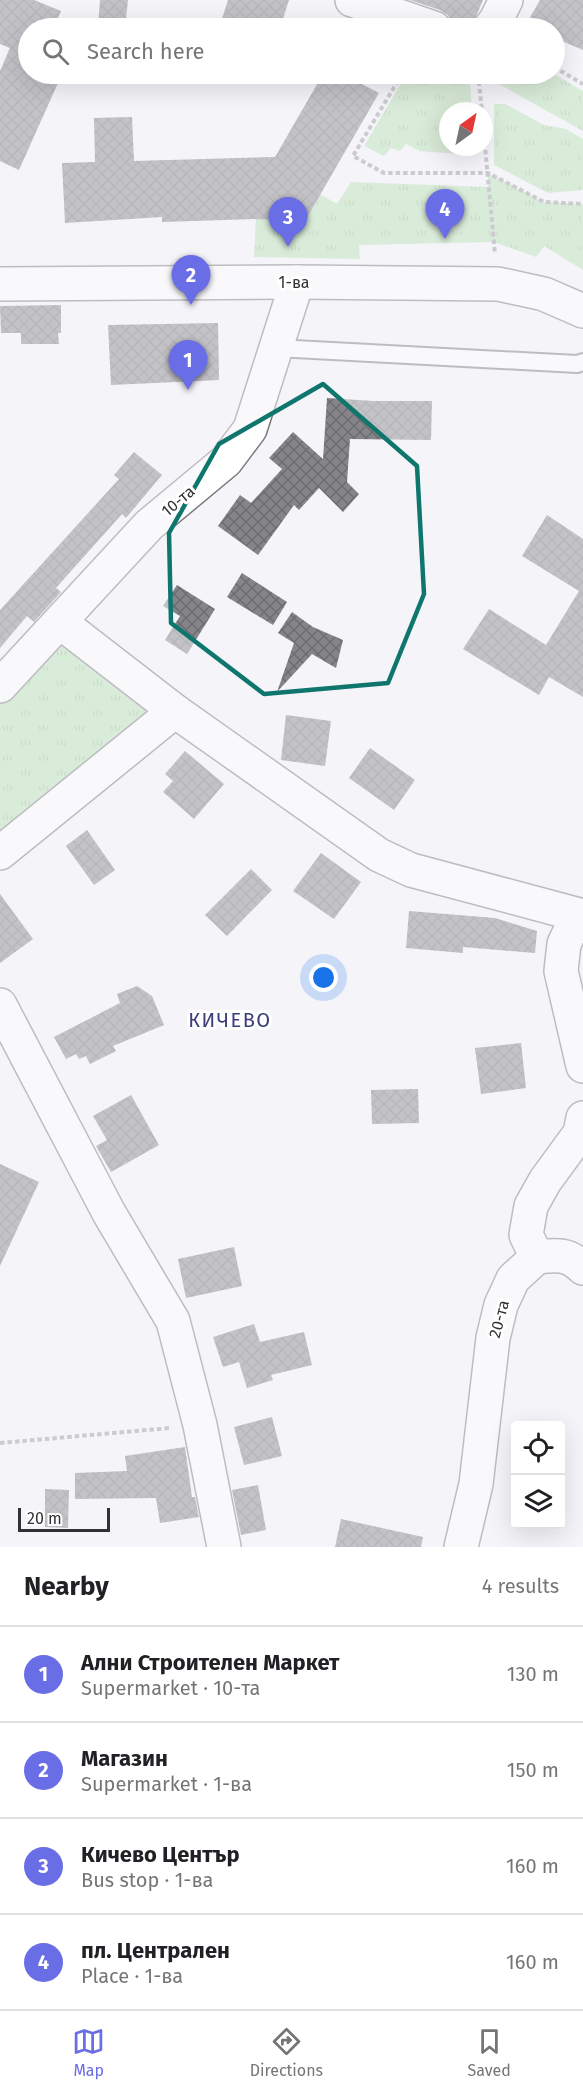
<!DOCTYPE html>
<html lang="en">
<head>
<meta charset="utf-8">
<style>
  body { margin:0; font-family:"Fira Sans",sans-serif; background:#f6f6f6; color:#202124 }
  .controls { position:absolute; right:18px; bottom:18px; display:grid; overflow:hidden; border-radius:6px; box-shadow:0 6px 24px #0002 }
  .controls button { width:54px; height:54px; display:grid; place-items:center; padding:0; border:0; border-bottom:2px solid #e0e0e0; background:#fff; color:#202124; font:30px sans-serif }
  .compass { position:absolute; left:439px; top:102px; width:54px; height:54px; border-radius:50%; background:#fff; box-shadow:0 6px 24px #0002; rotate:33deg }
  .scale { position:absolute; left:18px; bottom:15px; width:92px; box-sizing:border-box; padding-left:6px; border:3px solid #313133; border-top:0; font-size:16px; line-height:21px; white-space:nowrap; color:#313133; -webkit-text-stroke:4px #fff; paint-order:stroke }
  .you { position:absolute; left:324px; top:978px; width:21px; height:21px; margin:-15px; border:4px solid #fff; border-radius:50%; background:#1a73e8; box-shadow:0 0 0 9px #1a73e833 }
  .badge { display:grid; place-items:center; width:39px; height:39px; border-radius:50%; background:#696de6; color:#fff; font-size:20px; font-weight:700 }
  .pin { position:absolute; translate:-50% -50px; filter:drop-shadow(0 2px 3px #0008) }
  .pin::after { content:''; position:absolute; top:32px; width:21px; height:18px; background:inherit; clip-path:polygon(0 0,100% 0,50% 100%) }
  .list { margin:0; padding:0; list-style:none }
  h2 { display:flex; justify-content:space-between; align-items:center; height:78px; margin:0; padding:0 24px; font-size:26px }
  h2 small { font-size:20px; font-weight:400; color:#757577 }
  .list li { display:grid; grid-template-columns:39px 1fr auto; gap:18px; align-items:center; box-sizing:border-box; height:96px; padding:0 24px; border-top:2px solid #e0e0e0 }
  .list b { display:block; font-size:22px; white-space:nowrap }
  .list p { margin:0; font-size:20px; white-space:nowrap; color:#757577 }
  .list em { font-size:20px; font-style:normal; color:#757577 }
  .icon { flex:none; width:33px; height:33px; fill:none; stroke:currentColor; stroke-width:2; stroke-linecap:round; stroke-linejoin:round }
  .map { position:relative; flex:none; width:583px; height:1547px; overflow:hidden }
  .search { position:absolute; background:#fff; box-shadow:0 6px 24px #0002; left:18px; right:18px; top:18px; height:66px; display:flex; align-items:center; gap:15px; box-sizing:border-box; padding:0 21px; border-radius:33px; color:#757577; font-size:22px }
  .sheet { height:462px; background:#fff }
  nav { display:flex; justify-content:space-around; align-items:center; box-sizing:border-box; height:84px; border-top:2px solid #e0e0e0; background:#fff; font-size:16px; color:#757577 }
  nav a { display:grid; justify-items:center; gap:3px }
  nav .on { color:#696de6 }
  .map>svg:first-child { display:block }
  .grass { fill:url(#grass-tufts) }
  .building { fill:url(#building-cross-hatch) }
  .lines { fill:none; stroke-linecap:round; stroke-linejoin:round }
  .lane-casing { stroke:#79797e; stroke-width:20 }
  .street-casing { stroke:#79797e; stroke-width:36 }
  .path { stroke:#9a9a9d; stroke-width:4; stroke-dasharray:4.5 3; stroke-linecap:butt }
  .lane { stroke:#fff; stroke-width:16 }
  .street { stroke:#fff; stroke-width:33 }
  .marked { fill:none; stroke:#0f766e; stroke-width:4.5; stroke-linejoin:round }
  .labels { text-anchor:middle; dominant-baseline:central; stroke-width:6; stroke-linejoin:round; paint-order:stroke }
  .street-label { font-size:16px; fill:#313133; stroke:#fff }
  .quarter-label { font-size:20px; letter-spacing:1.5px; fill:#3a3e7a; stroke:#fff }
</style>
</head>
<body>
<div class="map">
<svg width="583" height="1547" viewBox="0 0 583 1547">
  <defs>
    <pattern id="grass-tufts" width="24" height="20" patternUnits="userSpaceOnUse" patternTransform="scale(1.5)"><rect width="24" height="20" fill="#b9e1b2"/><path d="M3 7l-1-3M5 7V3M7 7l1-3M15 17l-1-3M17 17v-4M19 17l1-3" fill="none" stroke="#a0c29a"/></pattern>
    <pattern id="building-cross-hatch" width="8" height="8" patternUnits="userSpaceOnUse" patternTransform="scale(1.5)"><rect width="8" height="8" fill="#858589"/><path d="M0 0l8 8M0 8l8-8" fill="none" stroke="#6d6d71"/></pattern>
  </defs>
  <rect width="100%" height="100%" fill="#f4f4f9"/>
  <g class="grass">
    <path d="M489,74H554L583,91V131L488,78Z"/>
    <path d="M404,78L470,82L472,111H448V147H474V155L420,151L406,144L400,151L391,148L384,156L364,146Z"/>
    <path d="M494,104H505L544,125L566,129L583,139V190L548,193L494,165Z"/>
    <path d="M488,173L544,202L583,204V270L544,246L536,257L494,242L359,245L360,259L254,257L256,219L320,194L337,204L351,182L488,187Z"/>
    <path d="M60,622L175,711L0,853V689Z"/>
  </g>
  <g class="building">
    <path d="M0,0H34L61,11L54,28H28V74H62L19,170L0,161V71L10,48L0,44Z"/>
    <path d="M100,0H128L125,28H98Z"/>
    <path d="M228,0H289L280,28H219Z"/>
    <path d="M410,0H483L471,28H452V24L448,15L440,10Z"/>
    <path d="M540,0H583V50L555,38V28H538L528,21Z"/>
    <path d="M323,74H343L379,93L305,221L256,219L162,222V217L65,223L62,163L95,162L94,118L132,117L134,161L275,157Z"/>
    <path d="M61,305V333H58L59,344H21V333H1L0,306Z"/>
    <path d="M218,323L219,380L111,385L108,325Z"/>
    <path d="M327,398L374,401H432L431,440L350,439L347,482L359,494L343,512L319,488L299,510L294,505L258,555L218,526L240,495L251,503L282,469L269,458L293,432L323,459Z"/>
    <path d="M134,452L162,475L126,518L122,514L56,588L61,592L34,622L27,616L0,648V610L119,479L114,475Z"/>
    <path d="M547,515L583,539V697L549,677L539,695L463,649L489,609L546,645L579,591L522,556Z"/>
    <path d="M242,573L287,602L273,625L227,597Z"/>
    <path d="M177,585L215,609L187,654L165,640L180,616L163,606Z"/>
    <path d="M292,612L313,627L343,640L336,668L312,654L277,692L294,643L278,633Z"/>
    <path d="M286,715L331,721L325,766L281,760Z"/>
    <path d="M370,748L415,780L394,810L349,778Z"/>
    <path d="M185,751L224,784L194,819L163,792L173,781L165,774Z"/>
    <path d="M87,830L115,870L94,885L66,846Z"/>
    <path d="M321,853L361,882L334,919L293,891Z"/>
    <path d="M251,869L272,890L227,936L205,915Z"/>
    <path d="M0,894L33,939L0,963Z"/>
    <path d="M409,911L495,918L537,931L535,953L463,947V953L406,948Z"/>
    <path d="M137,986L152,996L164,1025L113,1046L116,1051L90,1064L86,1056L79,1059L76,1054L66,1059L54,1037L120,1003L117,994Z"/>
    <path d="M521,1043L526,1088L481,1094L475,1048Z"/>
    <path d="M418,1089L419,1123L372,1124L371,1090Z"/>
    <path d="M131,1095L159,1145L111,1172L96,1146L107,1140L93,1116Z"/>
    <path d="M0,1164L39,1182L0,1266Z"/>
    <path d="M234,1247L242,1286L186,1298L178,1259Z"/>
    <path d="M254,1324L260,1342L304,1332L312,1365L271,1375L273,1380L247,1388L239,1362L223,1367L213,1337Z"/>
    <path d="M272,1417L282,1456L244,1465L234,1427Z"/>
    <path d="M185,1447L192,1497H195L199,1517L160,1523L156,1498L75,1499V1473L127,1471L125,1456Z"/>
    <path d="M258,1485L266,1530L241,1535L232,1490Z"/>
    <path d="M45,1489L69,1490L68,1528L45,1527Z"/>
    <path d="M341,1519L423,1537L421,1547H335Z"/>
  </g>
  <g class="lines">
    <g class="lane-casing">
      <path id="lane" d="M276,348L577,364L583,362"/>
    </g>
    <g class="street-casing">
      <g id="street">
        <path d="M352,0L434,28"/>
        <path d="M490,28L496,20L506,0"/>
        <path d="M0,284L297,282L498,284L544,294L583,311"/>
        <path d="M60,622L175,711L379,855L411,870L583,916"/>
        <path d="M0,686L149,525L226,461L250,429L297,282"/>
        <path d="M0,853L175,711"/>
        <path d="M583,922L572,927L564,944L561,971L583,1066"/>
        <path d="M0,1005L109,1213L173,1321L200,1425L224,1547"/>
        <path d="M537,1257L526,1235L531,1206L545,1181L580,1133L583,1118"/>
        <path d="M537,1257C556,1255 568,1253 583,1268"/>
        <path d="M461,1547L476,1484L493,1338L501,1305L513,1279L537,1257"/>
      </g>
    </g>
    <g class="path">
      <path d="M554,67L583,84"/>
      <path d="M402,74L353,156L384,173H488L544,202L583,204"/>
      <path d="M478,74L482,111"/>
      <path d="M484,135L495,254"/>
      <path d="M0,1443L170,1428"/>
    </g>
    <use href="#lane" class="lane"/>
    <use href="#street" class="street"/>
  </g>
  <path d="M0 0H583V1547H0ZM323,384L417,466L424,594L388,683L264,694L171,623L169,533L219,444Z" fill="#f4f4f9" fill-opacity=".55" fill-rule="evenodd"/>
  <path class="marked" d="M323,384L417,466L424,594L388,683L264,694L171,623L169,533L219,444Z"/>
  <g class="labels">
    <g class="street-label">
      <text x="294" y="282">1-ва</text>
      <text transform="translate(178 501) rotate(-40)">10-та</text>
      <text transform="translate(499 1319) rotate(-75)">20-та</text>
    </g>
    <g class="quarter-label">
      <text x="230" y="1020">КИЧЕВО</text>
    </g>
  </g>
</svg>
<div class="controls">
<button><svg class="icon" aria-label="locate" viewBox="0 0 24 24"><circle cx="12" cy="12" r="6"/><path d="M12 2v4M12 18v4M2 12h4M18 12h4"/></svg></button>
<button><svg class="icon" aria-label="layers" viewBox="0 0 24 24"><path d="M12 4l9 5-9 5-9-5zM3 14l9 5 9-5"/></svg></button>
</div>
<svg class="compass" viewBox="-18 -18 36 36"><path d="M0-13l5 13h-10z" fill="#e53935"/><path d="M0 13l5-13h-10z" fill="#757577"/></svg>
<div class="scale">20 m</div>
<div class="you"></div>
<div class="pin badge" style="left:188px;top:390px">1</div>
<div class="pin badge" style="left:191px;top:305px">2</div>
<div class="pin badge" style="left:288px;top:247px">3</div>
<div class="pin badge" style="left:445px;top:239px">4</div>
<div class="search"><svg class="icon" aria-label="search" viewBox="0 0 24 24"><circle cx="10" cy="10" r="6"/><path d="M15 15l6 6"/></svg>Search here</div>
</div>
<section class="sheet">
<h2>Nearby<small>4 results</small></h2>
<ul class="list">
<li><span class="badge">1</span><div><b>Ални Строителен Маркет</b><p>Supermarket · 10-та</p></div><em>130 m</em></li>
<li><span class="badge">2</span><div><b>Магазин</b><p>Supermarket · 1-ва</p></div><em>150 m</em></li>
<li><span class="badge">3</span><div><b>Кичево Център</b><p>Bus stop · 1-ва</p></div><em>160 m</em></li>
<li><span class="badge">4</span><div><b>пл. Централен</b><p>Place · 1-ва</p></div><em>160 m</em></li>
</ul>
</section>
<nav>
<a class="on"><svg class="icon" aria-label="map" viewBox="0 0 24 24"><path d="M3 6l6-2 6 2 6-2v14l-6 2-6-2-6 2zM9 4v14M15 6v14"/></svg>Map</a>
<a><svg class="icon" aria-label="directions" viewBox="0 0 24 24"><path d="M12 3l9 9-9 9-9-9zM9 14v-3h6M13 9l2 2-2 2"/></svg>Directions</a>
<a><svg class="icon" aria-label="saved" viewBox="0 0 24 24"><path d="M7 4h10v16l-5-4-5 4z"/></svg>Saved</a>
</nav>
</body>
</html>
